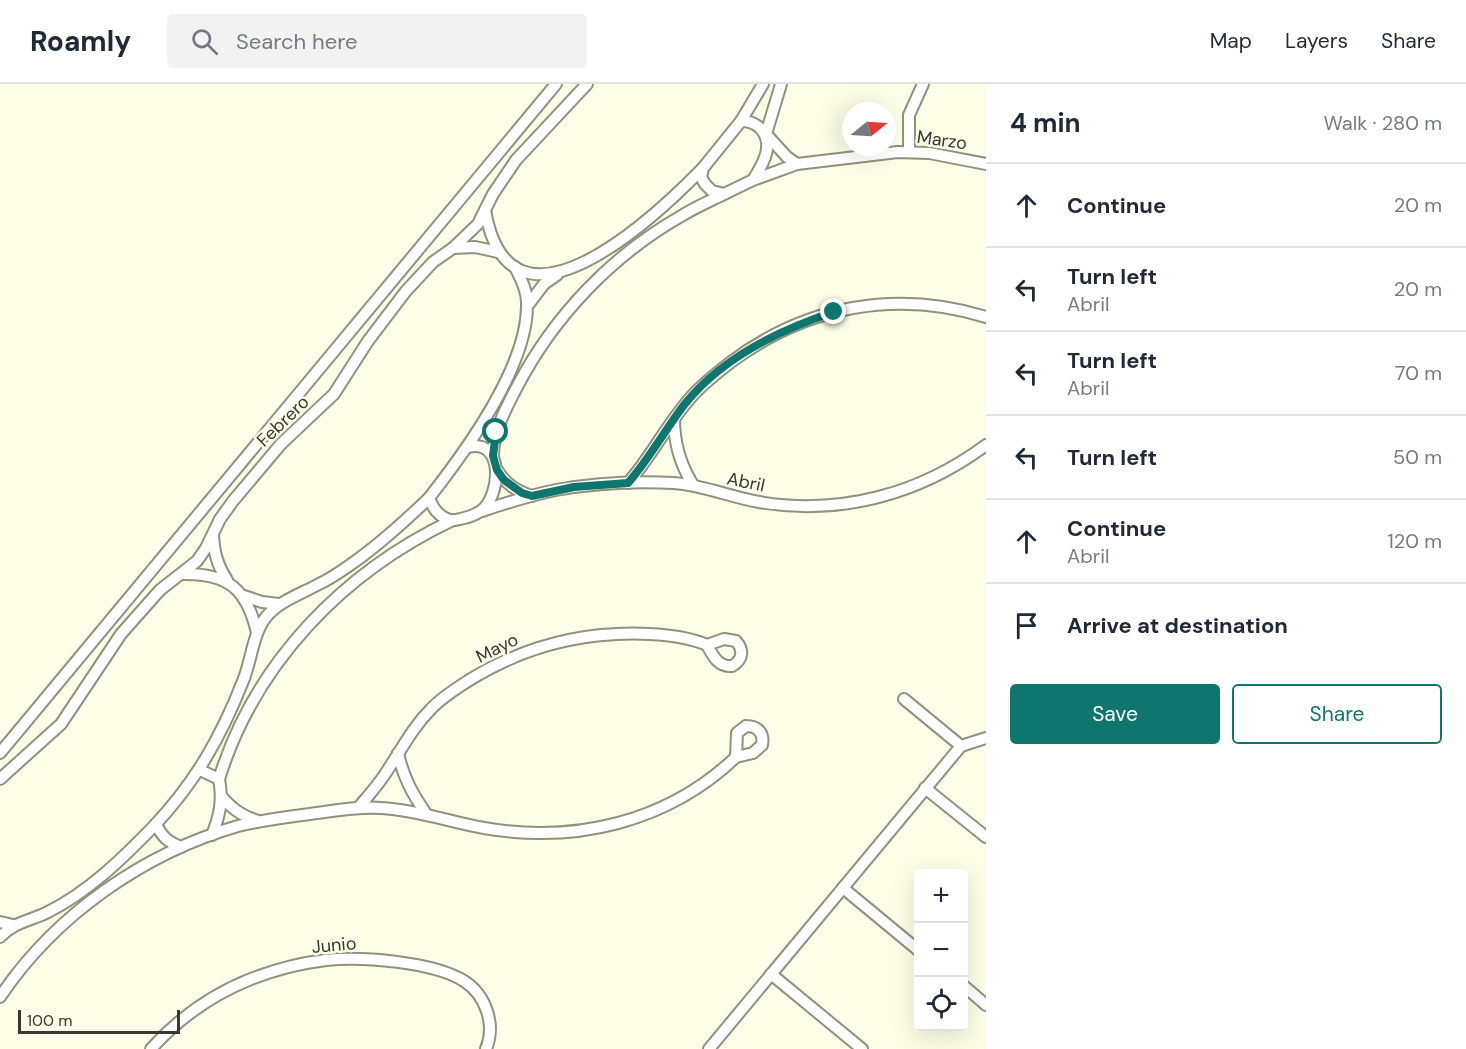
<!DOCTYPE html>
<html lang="en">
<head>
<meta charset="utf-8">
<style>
  body { margin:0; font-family:"DM Sans",sans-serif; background:#f2f2f3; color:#1f2937 }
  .controls { position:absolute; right:18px; bottom:18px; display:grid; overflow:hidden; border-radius:6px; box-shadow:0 6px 24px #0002 }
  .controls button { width:54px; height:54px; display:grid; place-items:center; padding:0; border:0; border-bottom:2px solid #e0e1e3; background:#fff; color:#1f2937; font:30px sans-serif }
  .compass { position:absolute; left:842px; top:18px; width:54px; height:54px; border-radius:50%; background:#fff; box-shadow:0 6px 24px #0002; rotate:72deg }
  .scale { position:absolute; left:18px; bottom:15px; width:162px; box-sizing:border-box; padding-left:6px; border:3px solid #37382f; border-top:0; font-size:16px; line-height:21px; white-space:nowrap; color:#37382f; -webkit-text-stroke:4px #fcfee7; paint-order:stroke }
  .stop { position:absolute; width:18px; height:18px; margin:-14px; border:4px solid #0f766e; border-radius:50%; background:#fff }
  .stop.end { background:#0f766e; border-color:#fff; box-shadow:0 2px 6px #0008 }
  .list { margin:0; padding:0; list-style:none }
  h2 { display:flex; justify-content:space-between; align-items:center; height:78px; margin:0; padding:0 24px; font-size:26px }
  h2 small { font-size:20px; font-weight:400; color:#747a83 }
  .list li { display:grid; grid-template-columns:39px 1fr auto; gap:18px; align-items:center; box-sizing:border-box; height:84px; padding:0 24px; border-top:2px solid #e0e1e3 }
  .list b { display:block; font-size:22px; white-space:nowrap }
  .list p { margin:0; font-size:20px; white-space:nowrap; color:#747a83 }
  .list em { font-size:20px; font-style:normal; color:#747a83 }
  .actions { display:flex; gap:12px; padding:18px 24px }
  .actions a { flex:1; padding:14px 0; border:2px solid #0f766e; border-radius:6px; text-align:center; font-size:21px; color:#0f766e }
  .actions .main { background:#0f766e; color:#fff }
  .icon { flex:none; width:33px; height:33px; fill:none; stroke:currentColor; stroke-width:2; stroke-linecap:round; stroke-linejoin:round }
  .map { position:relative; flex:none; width:986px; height:965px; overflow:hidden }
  header { display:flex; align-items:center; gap:36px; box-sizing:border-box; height:84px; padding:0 30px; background:#fff; border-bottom:2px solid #e0e1e3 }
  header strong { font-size:28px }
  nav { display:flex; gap:33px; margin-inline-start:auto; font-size:21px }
  .search { width:420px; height:54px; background:#f2f2f3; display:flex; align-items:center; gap:15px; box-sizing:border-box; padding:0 21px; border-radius:6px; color:#747a83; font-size:22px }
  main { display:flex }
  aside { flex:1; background:#fff }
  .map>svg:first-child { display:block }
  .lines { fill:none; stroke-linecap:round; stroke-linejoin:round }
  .minor-casing { stroke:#90927e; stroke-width:14 }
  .minor { stroke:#fff; stroke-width:10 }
  .route { stroke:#0f766e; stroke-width:8 }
  .labels { text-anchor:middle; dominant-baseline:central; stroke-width:5; stroke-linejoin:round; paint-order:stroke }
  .street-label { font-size:18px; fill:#37382f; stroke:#fcfee7 }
</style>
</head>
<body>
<header>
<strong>Roamly</strong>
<div class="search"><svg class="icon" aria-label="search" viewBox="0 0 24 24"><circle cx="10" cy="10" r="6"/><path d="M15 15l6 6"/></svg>Search here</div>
<nav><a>Map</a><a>Layers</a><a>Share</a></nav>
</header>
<main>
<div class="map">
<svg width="986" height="965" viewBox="0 0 986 965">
  <rect width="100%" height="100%" fill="#fcfee7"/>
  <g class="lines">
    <g class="minor-casing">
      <g id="minor">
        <path d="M781,0L766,50L787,73L797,80"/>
        <path d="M741,37L763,0"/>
        <path d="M909,67V31L923,0"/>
        <path d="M753,96C763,80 776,59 759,43C753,38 748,37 741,37L703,84L701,93L705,100L712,107L724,110L753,96L797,80L898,68L929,69L986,80"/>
        <path d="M485,126C510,270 654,134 703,84"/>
        <path d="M453,164L475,163L498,168"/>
        <path d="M528,221L544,200L557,191"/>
        <path d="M674,335C674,359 680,380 693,401"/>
        <path d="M468,363C505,354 501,412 481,427C476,430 469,433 464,434C459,435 455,437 450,436C439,433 433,425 429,414C466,367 527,283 527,222C528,208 521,195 515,183"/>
        <path d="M493,372C493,348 506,324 517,303C554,232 612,171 683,131C696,123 710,117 724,110"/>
        <path d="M497,386C506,400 516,407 532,412"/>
        <path d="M628,399C652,372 668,338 693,311C704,299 718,288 731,278C806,222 896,205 986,233"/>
        <path d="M482,427C506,419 531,411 556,406C595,399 636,397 674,399C703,401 730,413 759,418C840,432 920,410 986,361"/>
        <path d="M213,451C214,468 217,481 227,496"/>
        <path d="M183,490C228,489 247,505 257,549"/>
        <path d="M244,512L262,518L279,520"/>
        <path d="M724,555L736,557C744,566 743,576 732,582C718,583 713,572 707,561Z"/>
        <path d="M904,615L961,662"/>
        <path d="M746,642C759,642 764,650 762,661L753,669L736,673L737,649Z"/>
        <path d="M0,669L556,0"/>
        <path d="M398,669C403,693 413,711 427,731"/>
        <path d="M200,686L219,695C255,579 343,488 453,436"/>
        <path d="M0,695L61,640L121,550L160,506L197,477L206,464L220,435L233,417L281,360L334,310L368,257L406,207L433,178L453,164L478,140L493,110L516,76L587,0"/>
        <path d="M925,704L986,753"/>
        <path d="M222,713C233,726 243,732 258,737"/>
        <path d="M358,724C369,711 380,699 389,684C403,663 413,643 431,625C442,613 457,604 471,595C527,561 585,547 649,550C669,551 689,553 707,561"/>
        <path d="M156,740C162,753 168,758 181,763"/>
        <path d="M212,751C220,731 223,716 219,695"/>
        <path d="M843,804L918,866"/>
        <path d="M0,838L13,841"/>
        <path d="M0,853C14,838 30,837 48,828C88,808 122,775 153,743C195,699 221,653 243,597C251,578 253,549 266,533C279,517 301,510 319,500C330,495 340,488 350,481C379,461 404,438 429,414"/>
        <path d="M771,890L862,965"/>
        <path d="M964,902L986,921"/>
        <path d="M0,913C55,831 144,769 238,742C262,736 286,733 310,730C334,727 358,722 382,724C417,726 450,738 484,744C575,760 668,738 736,673"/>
        <path d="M151,965C178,935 213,910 251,895C274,886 301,879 326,876C361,872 434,878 464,897C486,911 496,941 486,965"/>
        <path d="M709,965L961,662L986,654"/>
      </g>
    </g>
    <use href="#minor" class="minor"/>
  </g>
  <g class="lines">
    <path class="route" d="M496,348L493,372L497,386L504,396L522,409L532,412L574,403L628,399C649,375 665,346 684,321C721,274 779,246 834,228"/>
  </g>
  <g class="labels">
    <g class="street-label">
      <text transform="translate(942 56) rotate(8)">Marzo</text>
      <text transform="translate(283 337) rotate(-44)">Febrero</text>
      <text transform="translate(746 398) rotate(12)">Abril</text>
      <text transform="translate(497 564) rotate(-26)">Mayo</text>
      <text transform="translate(334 861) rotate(-5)">Junio</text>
    </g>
  </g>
</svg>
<div class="controls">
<button>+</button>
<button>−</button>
<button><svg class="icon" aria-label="locate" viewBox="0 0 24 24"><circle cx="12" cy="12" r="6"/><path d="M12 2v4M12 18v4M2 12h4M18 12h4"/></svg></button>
</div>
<svg class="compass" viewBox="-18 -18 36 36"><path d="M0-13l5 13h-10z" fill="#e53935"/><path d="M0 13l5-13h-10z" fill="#747a83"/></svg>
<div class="scale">100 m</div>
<div class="stop" style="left:496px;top:348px"></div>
<div class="stop end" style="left:834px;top:228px"></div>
</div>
<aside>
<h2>4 min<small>Walk · 280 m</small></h2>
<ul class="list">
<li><svg class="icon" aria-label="ahead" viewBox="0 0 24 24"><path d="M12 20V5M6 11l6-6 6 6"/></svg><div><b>Continue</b></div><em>20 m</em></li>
<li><svg class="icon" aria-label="left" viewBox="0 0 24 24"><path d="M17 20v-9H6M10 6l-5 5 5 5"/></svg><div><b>Turn left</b><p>Abril</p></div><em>20 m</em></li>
<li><svg class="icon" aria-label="left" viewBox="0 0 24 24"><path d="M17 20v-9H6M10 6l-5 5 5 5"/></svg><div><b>Turn left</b><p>Abril</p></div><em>70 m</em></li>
<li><svg class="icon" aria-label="left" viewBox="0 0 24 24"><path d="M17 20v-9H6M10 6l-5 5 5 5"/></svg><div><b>Turn left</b></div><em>50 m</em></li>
<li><svg class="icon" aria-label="ahead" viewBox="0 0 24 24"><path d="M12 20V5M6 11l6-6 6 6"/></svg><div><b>Continue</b><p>Abril</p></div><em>120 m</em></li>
<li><svg class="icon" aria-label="arrive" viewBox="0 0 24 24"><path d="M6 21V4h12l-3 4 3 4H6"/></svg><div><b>Arrive at destination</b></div></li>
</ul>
<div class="actions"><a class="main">Save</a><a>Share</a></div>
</aside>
</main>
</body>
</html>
